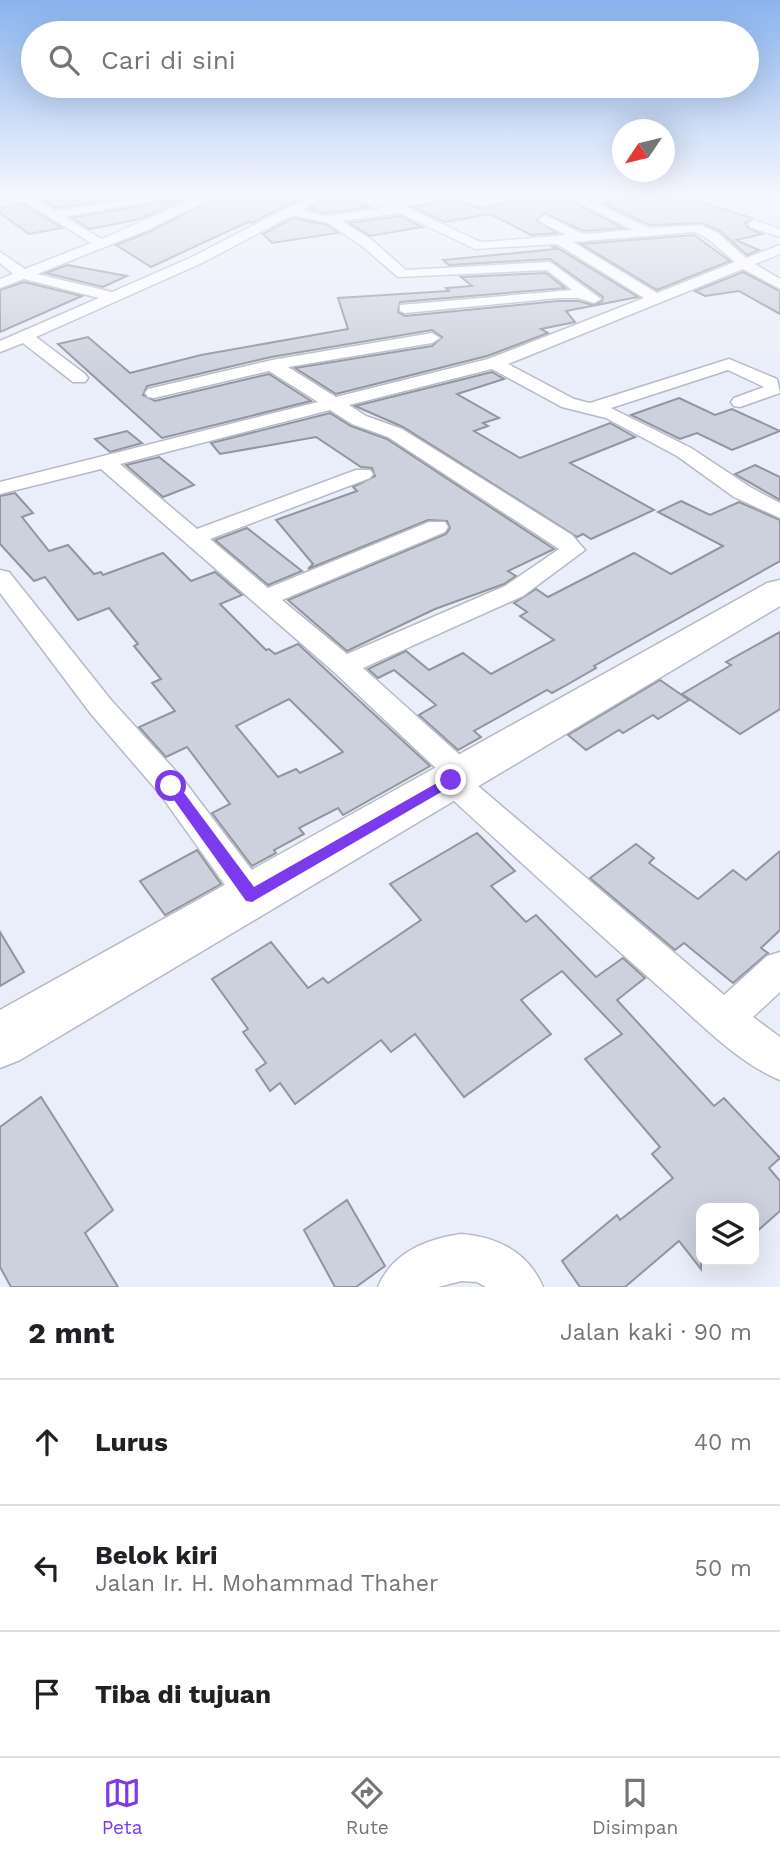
<!DOCTYPE html>
<html lang="id">
<head>
<meta charset="utf-8">
<style>
  body { margin:0; font-family:"Work Sans",sans-serif; background:#f2f2f2; color:#202124 }
  .controls { position:absolute; right:21px; bottom:21px; display:grid; overflow:hidden; border-radius:14px; box-shadow:0 7px 28px #0002 }
  .controls button { width:63px; height:63px; display:grid; place-items:center; padding:0; border:0; border-bottom:2px solid #e0e0e0; background:#fff; color:#202124; font:35px sans-serif }
  .compass { position:absolute; left:612px; top:119px; width:63px; height:63px; border-radius:50%; background:#fff; box-shadow:0 7px 28px #0002; rotate:235deg }
  .stop { position:absolute; width:21px; height:21px; margin:-16px; border:5px solid #7c3aed; border-radius:50%; background:#fff }
  .stop.end { background:#7c3aed; border-color:#fff; box-shadow:0 2px 7px #0008 }
  .list { margin:0; padding:0; list-style:none }
  h2 { display:flex; justify-content:space-between; align-items:center; height:91px; margin:0; padding:0 28px; font-size:30px }
  h2 small { font-size:23px; font-weight:400; color:#757577 }
  .list li { display:grid; grid-template-columns:46px 1fr auto; gap:21px; align-items:center; box-sizing:border-box; height:126px; padding:0 28px; border-top:2px solid #e0e0e0 }
  .list b { display:block; font-size:26px; white-space:nowrap }
  .list p { margin:0; font-size:23px; white-space:nowrap; color:#757577 }
  .list em { font-size:23px; font-style:normal; color:#757577 }
  .icon { flex:none; width:38px; height:38px; fill:none; stroke:currentColor; stroke-width:2; stroke-linecap:round; stroke-linejoin:round }
  .map { position:relative; flex:none; width:780px; height:1287px; overflow:hidden }
  .search { position:absolute; background:#fff; box-shadow:0 7px 28px #0002; left:21px; right:21px; top:21px; height:77px; display:flex; align-items:center; gap:18px; box-sizing:border-box; padding:0 24px; border-radius:38px; color:#757577; font-size:26px }
  .sheet { height:469px; background:#fff }
  nav { display:flex; justify-content:space-around; align-items:center; box-sizing:border-box; height:98px; border-top:2px solid #e0e0e0; background:#fff; font-size:19px; color:#757577 }
  nav a { display:grid; justify-items:center; gap:4px }
  nav .on { color:#7c3aed }
  .map>svg:first-child { display:block }
  .building { fill:#cdd1dd; stroke:#91959f; stroke-width:2; fill-rule:evenodd }
  .lines { fill:none; stroke-linecap:round; stroke-linejoin:round }
  .minor-casing { stroke:#b6bac5; stroke-width:3 }
  .secondary-casing { stroke:#b6bac5; stroke-width:3 }
  .minor { fill:#fff; fill-rule:evenodd }
  .secondary { fill:#fff; fill-rule:evenodd }
  .route { fill:#7c3aed }
</style>
</head>
<body>
<div class="map">
<svg width="780" height="1287" viewBox="0 0 780 1287">
  <rect width="100%" height="100%" fill="#eaeefa"/>
  <g class="building">
    <path d="M112,194H142L56,208L43,201L59,198L66,202Z"/>
    <path d="M185,194H197L140,219L90,229L72,218L183,198Z"/>
    <path d="M222,194H308L252,223L250,221L151,267L116,245L151,231Z"/>
    <path d="M331,194H343L369,207L325,213L309,209Z"/>
    <path d="M543,194H594L575,203L623,228L584,231L544,213L537,220L557,233L531,235L490,214L445,222L413,207L452,200L482,209Z"/>
    <path d="M630,194H676L752,218L745,223L748,228L762,234L736,240L759,250L747,255L720,231L702,223L650,225L603,204Z"/>
    <path d="M23,204L62,228L29,234L0,213V208Z"/>
    <path d="M400,216L422,227L370,236L349,223Z"/>
    <path d="M293,218L327,225L338,233L272,243L263,234Z"/>
    <path d="M694,235L730,261L657,290L581,244Z"/>
    <path d="M553,247H556L638,297L566,311L575,322L541,329L548,333L487,356L336,394L295,368L432,346L442,337L432,330L271,357L147,386L143,395L155,401L269,374L311,401L162,438L58,344L88,337L130,373L201,355L348,329L338,298L449,291L446,288L472,286L461,277L546,273L565,288L400,302L398,312L405,316L558,301H578L593,305L602,301L603,297L550,259L449,265L443,260L556,249Z"/>
    <path d="M67,265L127,276L103,287L46,273Z"/>
    <path d="M743,272L780,291V314L739,291L705,296L695,291Z"/>
    <path d="M24,282L82,296L0,332V290Z"/>
    <path d="M492,372L504,379L457,394L499,418L483,423L488,426L474,431L520,458L610,423L635,437L570,463L654,510L591,539L583,534L577,537L403,427L355,406Z"/>
    <path d="M679,398L715,415L732,409L780,431L732,450L697,433L680,439L631,415Z"/>
    <path d="M330,413L351,426L387,439L554,549L508,571L516,576L504,584L435,609L347,651L288,600L446,534L450,528L447,521L428,520L308,569L313,564L276,520L357,491L353,487L375,476L372,468L361,467L316,437L220,454L211,443Z"/>
    <path d="M127,431L142,443L110,452L95,439Z"/>
    <path d="M159,457L194,485L163,497L126,465Z"/>
    <path d="M755,465L780,477V500L735,474Z"/>
    <path d="M15,493L33,513L22,517L49,551L68,545L94,574L101,572L103,575L163,553L191,581L215,572L242,595L220,604L266,650L269,649L275,654L298,644L430,766L343,815L338,808L299,828L304,834L274,850L276,853L252,866L212,813L230,804L187,747L166,757L139,727L175,711L152,683L161,679L134,646L138,644L109,608L78,620L45,577L34,581L0,544V496ZM289,699L343,752L300,773L296,769L278,777L236,726Z"/>
    <path d="M681,501L710,515L739,502L780,520V561L594,666L596,668L563,687L552,693L547,690L474,731L481,737L458,750L419,715L436,705L394,670L378,678L368,669L406,651L429,670L463,653L491,674L554,640L520,616L527,612L514,603L536,589L548,597L634,553L671,574L723,546L658,512Z"/>
    <path d="M247,528L302,571L268,585L215,540Z"/>
    <path d="M780,632V709L740,734L682,694L731,665L726,662Z"/>
    <path d="M660,680L689,700L658,719L653,715L623,733L619,730L586,750L568,735Z"/>
    <path d="M477,833L515,871L491,886L526,922L536,915L596,977L623,958L645,978L617,1000L714,1106L724,1098L780,1158L769,1168L780,1181V1211L754,1234V1208H701V1269L679,1241L625,1287H580L562,1261L617,1215L620,1220L673,1178L652,1154L660,1147L585,1059L622,1034L562,971L521,1000L551,1034L464,1097L415,1034L391,1052L381,1040L295,1104L280,1083L270,1091L256,1070L266,1063L243,1032L248,1029L212,979L271,942L308,988L323,978L328,983L421,920L390,884Z"/>
    <path d="M636,844L654,858L649,863L698,899L733,870L746,880L780,851V930L761,948L768,953L733,983L684,943L675,950L590,878Z"/>
    <path d="M197,850L221,884L165,915L140,881Z"/>
    <path d="M0,932L24,972L0,986Z"/>
    <path d="M41,1097L113,1210L85,1233L118,1287H11L0,1267V1127Z"/>
    <path d="M347,1200L385,1266L356,1287H335L304,1230Z"/>
  </g>
  <g class="lines">
    <g class="minor-casing">
      <g id="minor">
        <path d="M160,194L183,195L65,217L102,239L204,194H219L150,229L37,274L112,292L192,257L314,194H328L302,210L325,216L390,207C413,186 453,196 481,198C496,200 524,194 541,194L481,206L452,197L405,206L478,241L486,242L566,235L541,222L539,219L545,215L583,234L633,230L577,202L604,194H628L595,203L649,228L701,225L718,233L746,258L780,245V254L755,264L780,279V289L743,269L508,364L574,399L590,403L729,359L777,379L780,393L740,407L734,406L731,402L734,398L764,387L728,370L611,408L691,448L750,487L780,503V518L734,497L677,456L606,418L562,407L492,369L349,405L366,416L402,429L572,535L585,550L523,596L363,668L471,765L475,773L471,780L724,995L767,956L780,952V992L753,1017L780,1037V1080C738,1063 700,1023 666,993C590,926 515,857 440,788L436,780L440,772L334,672L101,469L0,494V482L318,402L269,371L154,398L148,397L145,393L148,389L272,360L432,333L440,338L432,343L288,367L336,397L488,359L644,298L557,244L475,249L400,213L342,221L372,240L406,270L550,262L601,299L594,303L578,298H558L405,313L400,311V305L572,290L547,270L398,277L362,246L328,223L293,215L202,263L36,337L85,374L88,378L85,382H73L23,343L0,352V341L99,298L24,279L0,288V279L13,274L0,263V252L25,269L91,243L20,199V195H28L56,211ZM695,232L708,239L735,262L657,293L573,242ZM330,410L352,424L388,437L559,549L505,586L347,654L282,600L445,532L448,527L445,522H429L268,588L210,539L370,478L373,474L370,470H356L197,529L120,464Z"/>
        <path d="M754,220L780,229V237L750,227L748,224Z"/>
        <path d="M0,570L9,572L111,700L182,778L264,886L269,896L264,906L252,910L240,906L160,794L91,714L0,593Z"/>
        <path d="M461,1234C498,1237 528,1252 543,1287H486L477,1282L461,1281L438,1287H378C392,1253 426,1239 461,1234Z"/>
      </g>
    </g>
    <g class="secondary-casing">
      <path id="secondary" d="M780,580V606L20,1060L0,1068V1010L767,583Z"/>
    </g>
    <use href="#minor" class="minor"/>
    <use href="#secondary" class="secondary"/>
  </g>
  <linearGradient id="sky" x2="0" y2="1"><stop stop-color="#89b3ee"/><stop offset="0.52" stop-color="#f6f7fd"/><stop offset="1" stop-color="#f6f7fd" stop-opacity="0"/></linearGradient>
  <rect width="780" height="375" fill="url(#sky)"/>
  <path class="route" d="M451,775L455,777V784L252,902L246,901L164,786L171,781L176,782L254,887Z"/>
</svg>
<div class="controls">
<button><svg class="icon" aria-label="layers" viewBox="0 0 24 24"><path d="M12 4l9 5-9 5-9-5zM3 14l9 5 9-5"/></svg></button>
</div>
<svg class="compass" viewBox="-18 -18 36 36"><path d="M0-13l5 13h-10z" fill="#e53935"/><path d="M0 13l5-13h-10z" fill="#757577"/></svg>
<div class="stop" style="left:171px;top:786px"></div>
<div class="stop end" style="left:451px;top:780px"></div>
<div class="search"><svg class="icon" aria-label="search" viewBox="0 0 24 24"><circle cx="10" cy="10" r="6"/><path d="M15 15l6 6"/></svg>Cari di sini</div>
</div>
<section class="sheet">
<h2>2 mnt<small>Jalan kaki · 90 m</small></h2>
<ul class="list">
<li><svg class="icon" aria-label="ahead" viewBox="0 0 24 24"><path d="M12 20V5M6 11l6-6 6 6"/></svg><div><b>Lurus</b></div><em>40 m</em></li>
<li><svg class="icon" aria-label="left" viewBox="0 0 24 24"><path d="M17 20v-9H6M10 6l-5 5 5 5"/></svg><div><b>Belok kiri</b><p>Jalan Ir. H. Mohammad Thaher</p></div><em>50 m</em></li>
<li><svg class="icon" aria-label="arrive" viewBox="0 0 24 24"><path d="M6 21V4h12l-3 4 3 4H6"/></svg><div><b>Tiba di tujuan</b></div></li>
</ul>
</section>
<nav>
<a class="on"><svg class="icon" aria-label="map" viewBox="0 0 24 24"><path d="M3 6l6-2 6 2 6-2v14l-6 2-6-2-6 2zM9 4v14M15 6v14"/></svg>Peta</a>
<a><svg class="icon" aria-label="directions" viewBox="0 0 24 24"><path d="M12 3l9 9-9 9-9-9zM9 14v-3h6M13 9l2 2-2 2"/></svg>Rute</a>
<a><svg class="icon" aria-label="saved" viewBox="0 0 24 24"><path d="M7 4h10v16l-5-4-5 4z"/></svg>Disimpan</a>
</nav>
</body>
</html>
